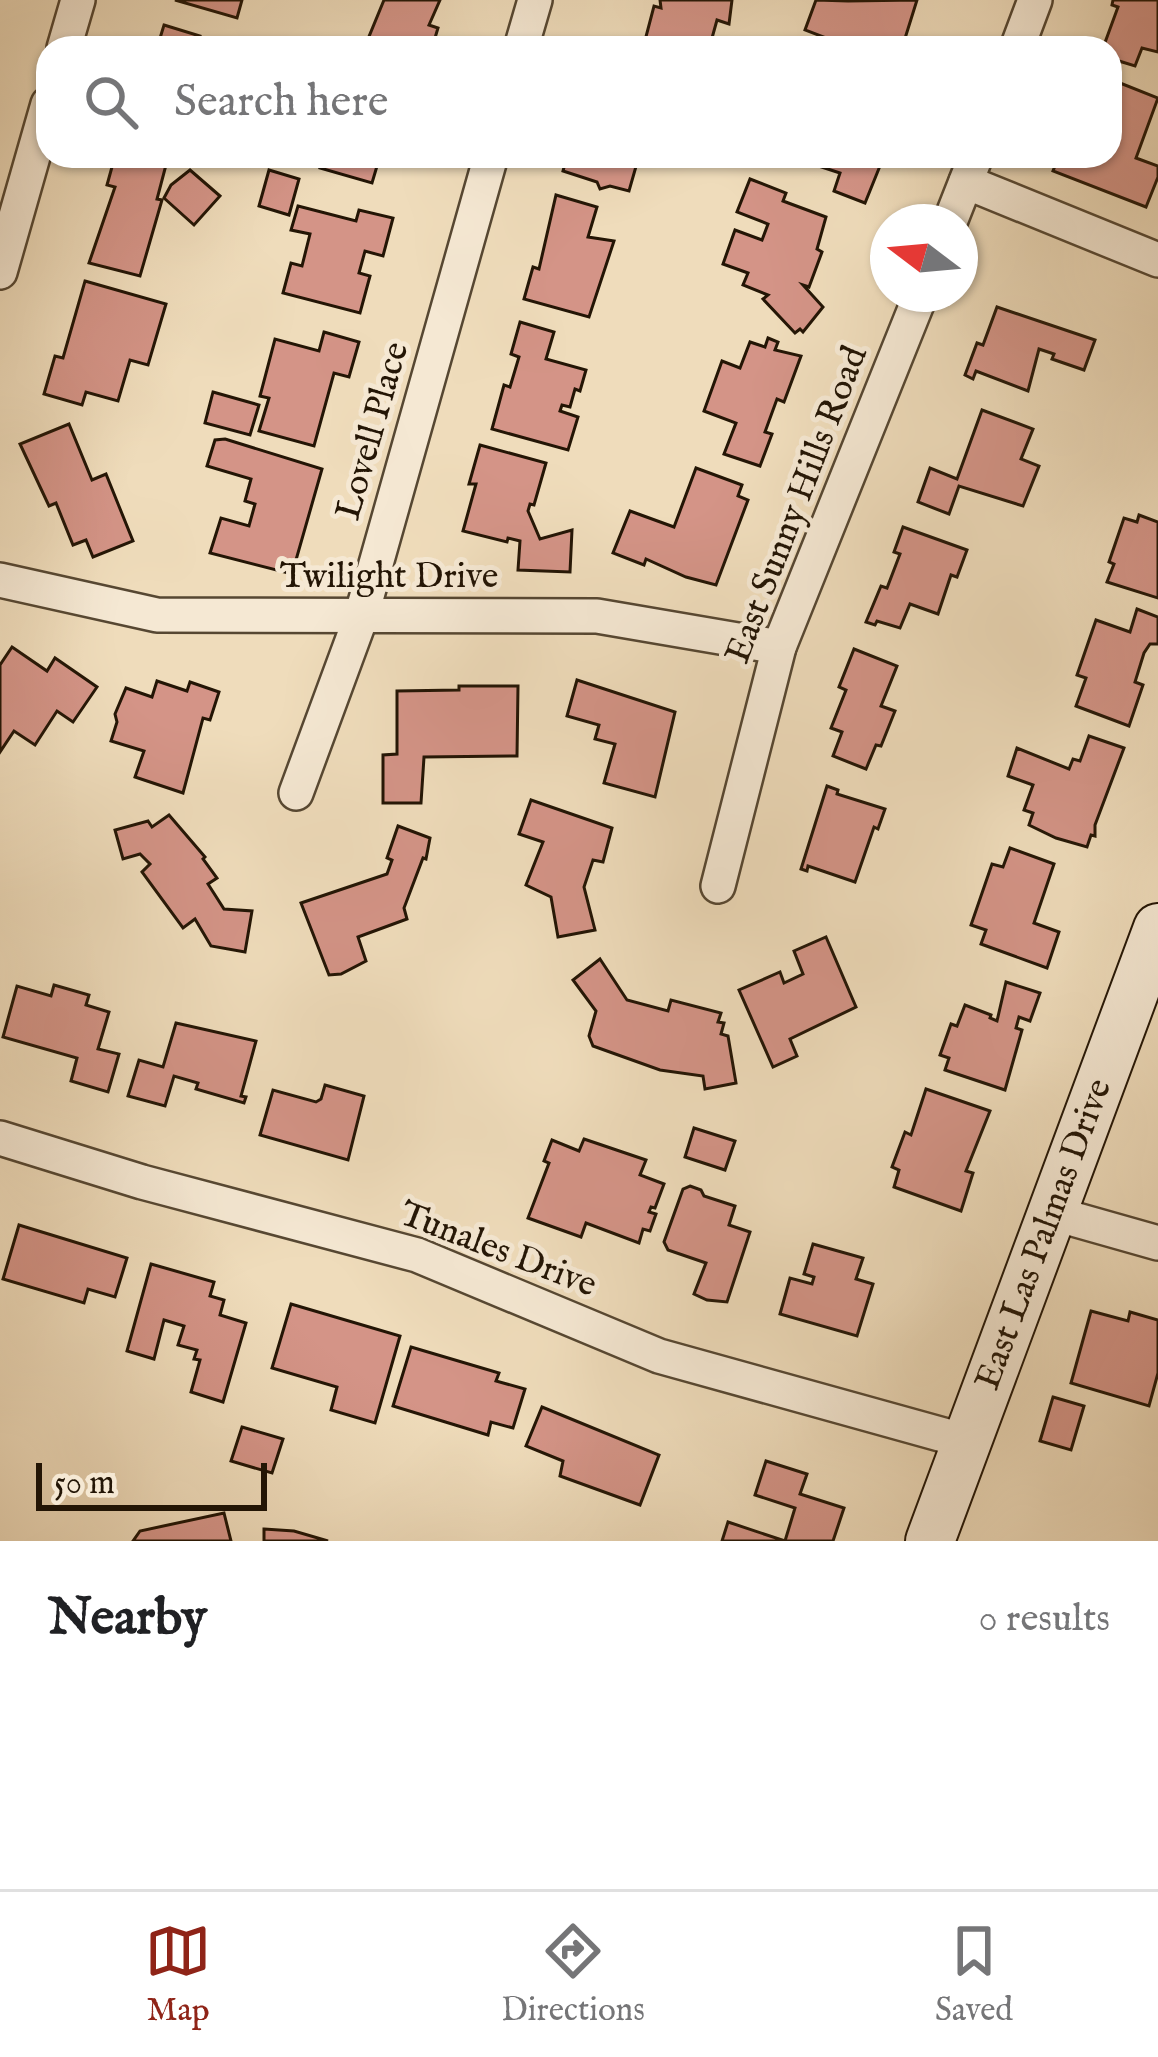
<!DOCTYPE html>
<html lang="en">
<head>
<meta charset="utf-8">
<style>
  body { margin:0; font-family:"IM FELL English",serif; background:#f2f2f2; color:#202124 }
  .compass { position:absolute; left:870px; top:204px; width:108px; height:108px; border-radius:50%; background:#fff; box-shadow:0 3px 9px #0004; rotate:286deg }
  .scale { position:absolute; left:36px; bottom:30px; width:231px; box-sizing:border-box; padding-left:12px; border:6px solid #231505; border-top:0; font-size:33px; line-height:42px; white-space:nowrap; color:#231505; -webkit-text-stroke:9px #f5e8d3; paint-order:stroke }
  .list { margin:0; padding:0; list-style:none }
  h2 { display:flex; justify-content:space-between; align-items:center; height:156px; margin:0; padding:0 48px; font-size:51px }
  h2 small { font-size:39px; font-weight:400; color:#757577 }
  .icon { flex:none; width:66px; height:66px; fill:none; stroke:currentColor; stroke-width:2; stroke-linecap:round; stroke-linejoin:round }
  .map { position:relative; flex:none; width:1158px; height:1541px; overflow:hidden }
  .search { position:absolute; background:#fff; box-shadow:0 3px 9px #0004; left:36px; right:36px; top:36px; height:132px; display:flex; align-items:center; gap:30px; box-sizing:border-box; padding:0 42px; border-radius:36px; color:#757577; font-size:45px }
  .sheet { height:348px; background:#fff }
  nav { display:flex; justify-content:space-around; align-items:center; box-sizing:border-box; height:168px; border-top:3px solid #e0e0e0; background:#fff; font-size:33px; color:#757577 }
  nav a { display:grid; justify-items:center; gap:6px }
  nav .on { color:#8f2418 }
  .map>svg:first-child { display:block }
  .building { fill:#d49487; stroke:#231505; stroke-width:3 }
  .lines { fill:none; stroke-linecap:round; stroke-linejoin:round }
  .street-casing { stroke:#564732; stroke-width:38 }
  .secondary-casing { stroke:#231505; stroke-width:52 }
  .street { stroke:#f5e8d3; stroke-width:33 }
  .secondary { stroke:#f5e8d3; stroke-width:48 }
  .labels { text-anchor:middle; dominant-baseline:central; stroke-width:10; stroke-linejoin:round; paint-order:stroke }
  .street-label { font-size:36px; fill:#231505; stroke:#f5e8d3 }
</style>
</head>
<body>
<div class="map">
<svg width="1158" height="1541" viewBox="0 0 1158 1541">
  <rect width="100%" height="100%" fill="#efdcbb"/>
  <filter id="stains"><feTurbulence type="fractalNoise" baseFrequency=".00167" numOctaves="4"/><feColorMatrix values="0 0 0 0 .2 0 0 0 0 .09 0 0 0 0 .02 0 0 0 .5 -.17"/></filter>
  <radialGradient id="worn" r=".72"><stop offset=".6" stop-color="#630" stop-opacity="0"/><stop offset="1" stop-color="#630" stop-opacity=".3"/></radialGradient>
  <g class="building">
    <path d="M175,0H242L237,18Z"/>
    <path d="M384,0H440L429,25L438,28L432,48H390L368,39Z"/>
    <path d="M660,0H732L729,24L717,20L712,38L719,39L717,48H643L654,6L661,8Z"/>
    <path d="M816,0L848,1L917,0L902,48H852L805,30Z"/>
    <path d="M1113,0H1158V52L1142,48L1135,66L1119,61L1110,57V48H1103L1118,7L1112,5Z"/>
    <path d="M164,25L200,36L197,48H157Z"/>
    <path d="M259,40L288,48H256Z"/>
    <path d="M1110,79L1158,98L1136,158L1158,166V177L1146,207L1053,171L1059,156H1110Z"/>
    <path d="M115,156H134L166,165L157,199L162,200L140,276L89,263L115,187L107,185Z"/>
    <path d="M324,156H380L372,183L320,168Z"/>
    <path d="M567,156H639L629,191L610,186L600,189L597,182L563,171Z"/>
    <path d="M884,156L865,203L834,191L840,173L788,156Z"/>
    <path d="M190,170L220,196L194,225L164,198L171,185Z"/>
    <path d="M269,170L299,179L289,215L259,206Z"/>
    <path d="M750,179L786,193L783,201L826,217L817,249L822,252L809,287L803,285L823,307L803,332L800,329L795,333L763,299L768,295L743,285L748,273L723,264L735,230L762,240L768,224L737,212Z"/>
    <path d="M556,195L597,207L588,237L614,241L589,317L524,299L533,267L539,269Z"/>
    <path d="M298,206L356,221L359,210L393,218L383,256L365,251L359,273L370,276L360,313L283,293L291,263L302,266L310,234L291,230Z"/>
    <path d="M85,281L166,304L148,365L130,360L118,401L86,392L82,405L44,394L55,356L63,358Z"/>
    <path d="M997,307L1095,340L1084,370L1052,359L1054,354L1039,349L1028,391L976,371L973,379L965,375L977,343L983,345Z"/>
    <path d="M520,322L554,332L546,359L586,370L580,391L575,389L570,407L562,405L560,411L578,417L568,450L492,429L504,385L510,387L519,357L511,354Z"/>
    <path d="M324,332L359,342L349,377L334,373L314,446L259,431L269,398L260,396L275,339L319,351Z"/>
    <path d="M768,338L778,342L775,350L801,356L784,402L777,399L765,432L772,434L760,466L724,454L736,423L704,411L722,361L740,368L750,342L765,347Z"/>
    <path d="M213,392L259,405L250,435L205,423Z"/>
    <path d="M982,410L1033,429L1021,459L1039,466L1023,506L959,486L949,514L918,502L930,468L957,479Z"/>
    <path d="M69,424L92,480L106,474L133,541L93,557L86,540L73,545L56,503L49,506L20,444Z"/>
    <path d="M225,439L322,469L292,574L210,553L221,518L249,526L255,504L245,501L251,479L207,466L215,440Z"/>
    <path d="M480,445L546,463L534,505L530,504L528,511L540,539L572,530L570,572L518,570L520,541L508,538L507,542L463,531L476,484H469Z"/>
    <path d="M696,468L742,485L738,496L748,500L716,585L686,577L646,559L644,565L613,553L630,511L674,527Z"/>
    <path d="M1139,515L1158,522V598L1107,582L1114,564L1109,562L1124,518L1137,522Z"/>
    <path d="M903,527L967,550L957,577L951,575L938,614L910,604L900,628L877,621L875,625L866,622L881,586L887,588L900,554L894,552Z"/>
    <path d="M1137,609L1158,617V644H1150L1144,653L1135,682L1143,685L1129,726L1076,706L1086,678L1077,675L1096,620L1130,632Z"/>
    <path d="M12,647L47,671L55,658L97,687L73,722L57,711L35,745L14,731L0,752V665Z"/>
    <path d="M854,649L897,666L881,706L895,711L881,746L876,745L866,769L833,756L842,732L831,728L846,690L839,687Z"/>
    <path d="M577,680L675,712L655,797L604,783L615,744L595,739L599,725L567,716Z"/>
    <path d="M157,681L187,691L190,682L219,692L210,720L203,718L183,793L135,777L144,751L111,741L117,722L115,714L126,688L152,697Z"/>
    <path d="M459,686H518L517,756L424,757L421,803H383V755L397,754V691L459,690Z"/>
    <path d="M1089,736L1124,748L1095,825V836L1091,835L1087,847L1056,838L1029,825L1033,813L1024,810L1033,785L1008,776L1017,748L1069,769L1073,759L1080,761Z"/>
    <path d="M827,786L838,790L837,794L885,809L878,829L874,827L855,882L808,866L807,871L801,869Z"/>
    <path d="M531,800L612,828L603,862L593,860L584,887L595,930L558,937L551,897L526,885L543,842L519,834Z"/>
    <path d="M169,815L205,857L203,859L217,878L208,884L224,909L252,911L245,952L211,946L195,919L183,928L142,872L150,864L140,854L123,859L115,830L148,821L152,827Z"/>
    <path d="M398,826L430,838L426,859L423,858L404,908L407,919L358,937L366,961L341,974L329,975L301,903L387,874L392,860L387,858Z"/>
    <path d="M1010,848L1054,864L1034,923L1059,932L1047,968L981,944L986,930L971,925L992,864L1003,867Z"/>
    <path d="M826,937L856,1007L790,1039L797,1056L773,1067L739,990L780,972L784,983L803,974L794,951Z"/>
    <path d="M600,959L627,1000L668,1011L671,1000L721,1013L718,1022L724,1023L721,1034L728,1036L736,1083L705,1089L703,1076L660,1070L593,1046L589,1036L596,1011L573,980Z"/>
    <path d="M1006,982L1040,993L1030,1021L1019,1017L1016,1028L1022,1030L1005,1090L945,1070L949,1058L940,1055L951,1024L957,1026L965,1005L991,1015L990,1018L997,1021Z"/>
    <path d="M54,985L89,995L86,1005L109,1012L98,1049L119,1054L108,1092L71,1081L77,1058L3,1037L17,986L51,996Z"/>
    <path d="M176,1023L256,1041L241,1096L246,1097L244,1103L196,1089L198,1083L174,1076L165,1106L128,1096L139,1060L163,1067Z"/>
    <path d="M325,1085L364,1096L348,1160L260,1135L273,1090L316,1102L321,1099Z"/>
    <path d="M926,1089L990,1111L966,1171L973,1173L961,1211L894,1187L899,1170L892,1167L905,1132L911,1135Z"/>
    <path d="M694,1128L735,1141L725,1170L685,1157Z"/>
    <path d="M584,1139L646,1160L640,1175L664,1184L655,1208L651,1207L649,1212L656,1214L650,1231L643,1229L639,1243L586,1223L581,1237L528,1218L549,1163L544,1161L552,1140L579,1151Z"/>
    <path d="M690,1186L701,1190L704,1196L735,1206L729,1225L750,1232L727,1302L707,1300L694,1294L706,1263L668,1250L664,1242L683,1189Z"/>
    <path d="M19,1225L127,1258L115,1297L88,1289L84,1303L3,1279Z"/>
    <path d="M813,1244L863,1258L856,1279L873,1284L857,1336L780,1314L790,1278L812,1284L814,1277L804,1274Z"/>
    <path d="M151,1264L214,1282L210,1296L224,1300L220,1315L246,1323L223,1402L191,1392L200,1360L194,1359L197,1350L178,1345L184,1326L164,1320L154,1359L127,1351Z"/>
    <path d="M291,1304L400,1336L375,1423L331,1410L337,1387L272,1368Z"/>
    <path d="M1091,1311L1128,1321L1130,1312L1158,1320V1373L1149,1406L1071,1383Z"/>
    <path d="M411,1347L499,1373L496,1381L525,1389L513,1428L491,1422L488,1435L393,1406Z"/>
    <path d="M1053,1397L1084,1406L1071,1450L1040,1441Z"/>
    <path d="M542,1407L659,1455L640,1505L560,1476L563,1461L526,1446Z"/>
    <path d="M242,1427L283,1439L272,1473L231,1461Z"/>
    <path d="M766,1461L807,1474L800,1494L844,1508L833,1541H722L728,1522L785,1541L795,1508L755,1495Z"/>
    <path d="M224,1513L231,1541H133L140,1531Z"/>
    <path d="M264,1529L294,1531L328,1541H264Z"/>
  </g>
  <g class="lines">
    <g class="street-casing">
      <g id="street">
        <path d="M64,48L78,0"/>
        <path d="M521,48L535,0"/>
        <path d="M1017,48L1035,0"/>
        <path d="M966,182L1158,260"/>
        <path d="M950,222L976,156"/>
        <path d="M0,272L48,104"/>
        <path d="M0,580L157,615L597,616L779,647"/>
        <path d="M296,793L361,617L491,156"/>
        <path d="M718,886L779,647L921,294"/>
        <path d="M0,1138L142,1182L417,1255L659,1356L965,1441"/>
        <path d="M1052,1213L1158,1243"/>
      </g>
    </g>
    <g class="secondary-casing">
      <g id="secondary">
        <path id="s1" d="M930,1541L1158,928"/>
      </g>
    </g>
    <use href="#street" class="street"/>
    <use href="#secondary" class="secondary"/>
  </g>
  <g class="labels">
    <g class="street-label">
      <text transform="translate(373 431) rotate(-74)">Lovell Place</text>
      <text transform="translate(797 505) rotate(-69)">East Sunny Hills Road</text>
      <text x="389" y="577">Twilight Drive</text>
      <text stroke="none"><textPath href="#s1" startOffset="327">East Las Palmas Drive</textPath></text>
      <text transform="translate(498 1250) rotate(21)">Tunales Drive</text>
    </g>
  </g>
  <rect width="100%" height="100%" filter="url(#stains)"/>
  <rect width="100%" height="100%" fill="url(#worn)"/>
</svg>
<svg class="compass" viewBox="-18 -18 36 36"><path d="M0-13l5 13h-10z" fill="#e53935"/><path d="M0 13l5-13h-10z" fill="#757577"/></svg>
<div class="scale">50 m</div>
<div class="search"><svg class="icon" aria-label="search" viewBox="0 0 24 24"><circle cx="10" cy="10" r="6"/><path d="M15 15l6 6"/></svg>Search here</div>
</div>
<section class="sheet">
<h2>Nearby<small>0 results</small></h2>
<ul class="list">
</ul>
</section>
<nav>
<a class="on"><svg class="icon" aria-label="map" viewBox="0 0 24 24"><path d="M3 6l6-2 6 2 6-2v14l-6 2-6-2-6 2zM9 4v14M15 6v14"/></svg>Map</a>
<a><svg class="icon" aria-label="directions" viewBox="0 0 24 24"><path d="M12 3l9 9-9 9-9-9zM9 14v-3h6M13 9l2 2-2 2"/></svg>Directions</a>
<a><svg class="icon" aria-label="saved" viewBox="0 0 24 24"><path d="M7 4h10v16l-5-4-5 4z"/></svg>Saved</a>
</nav>
</body>
</html>
